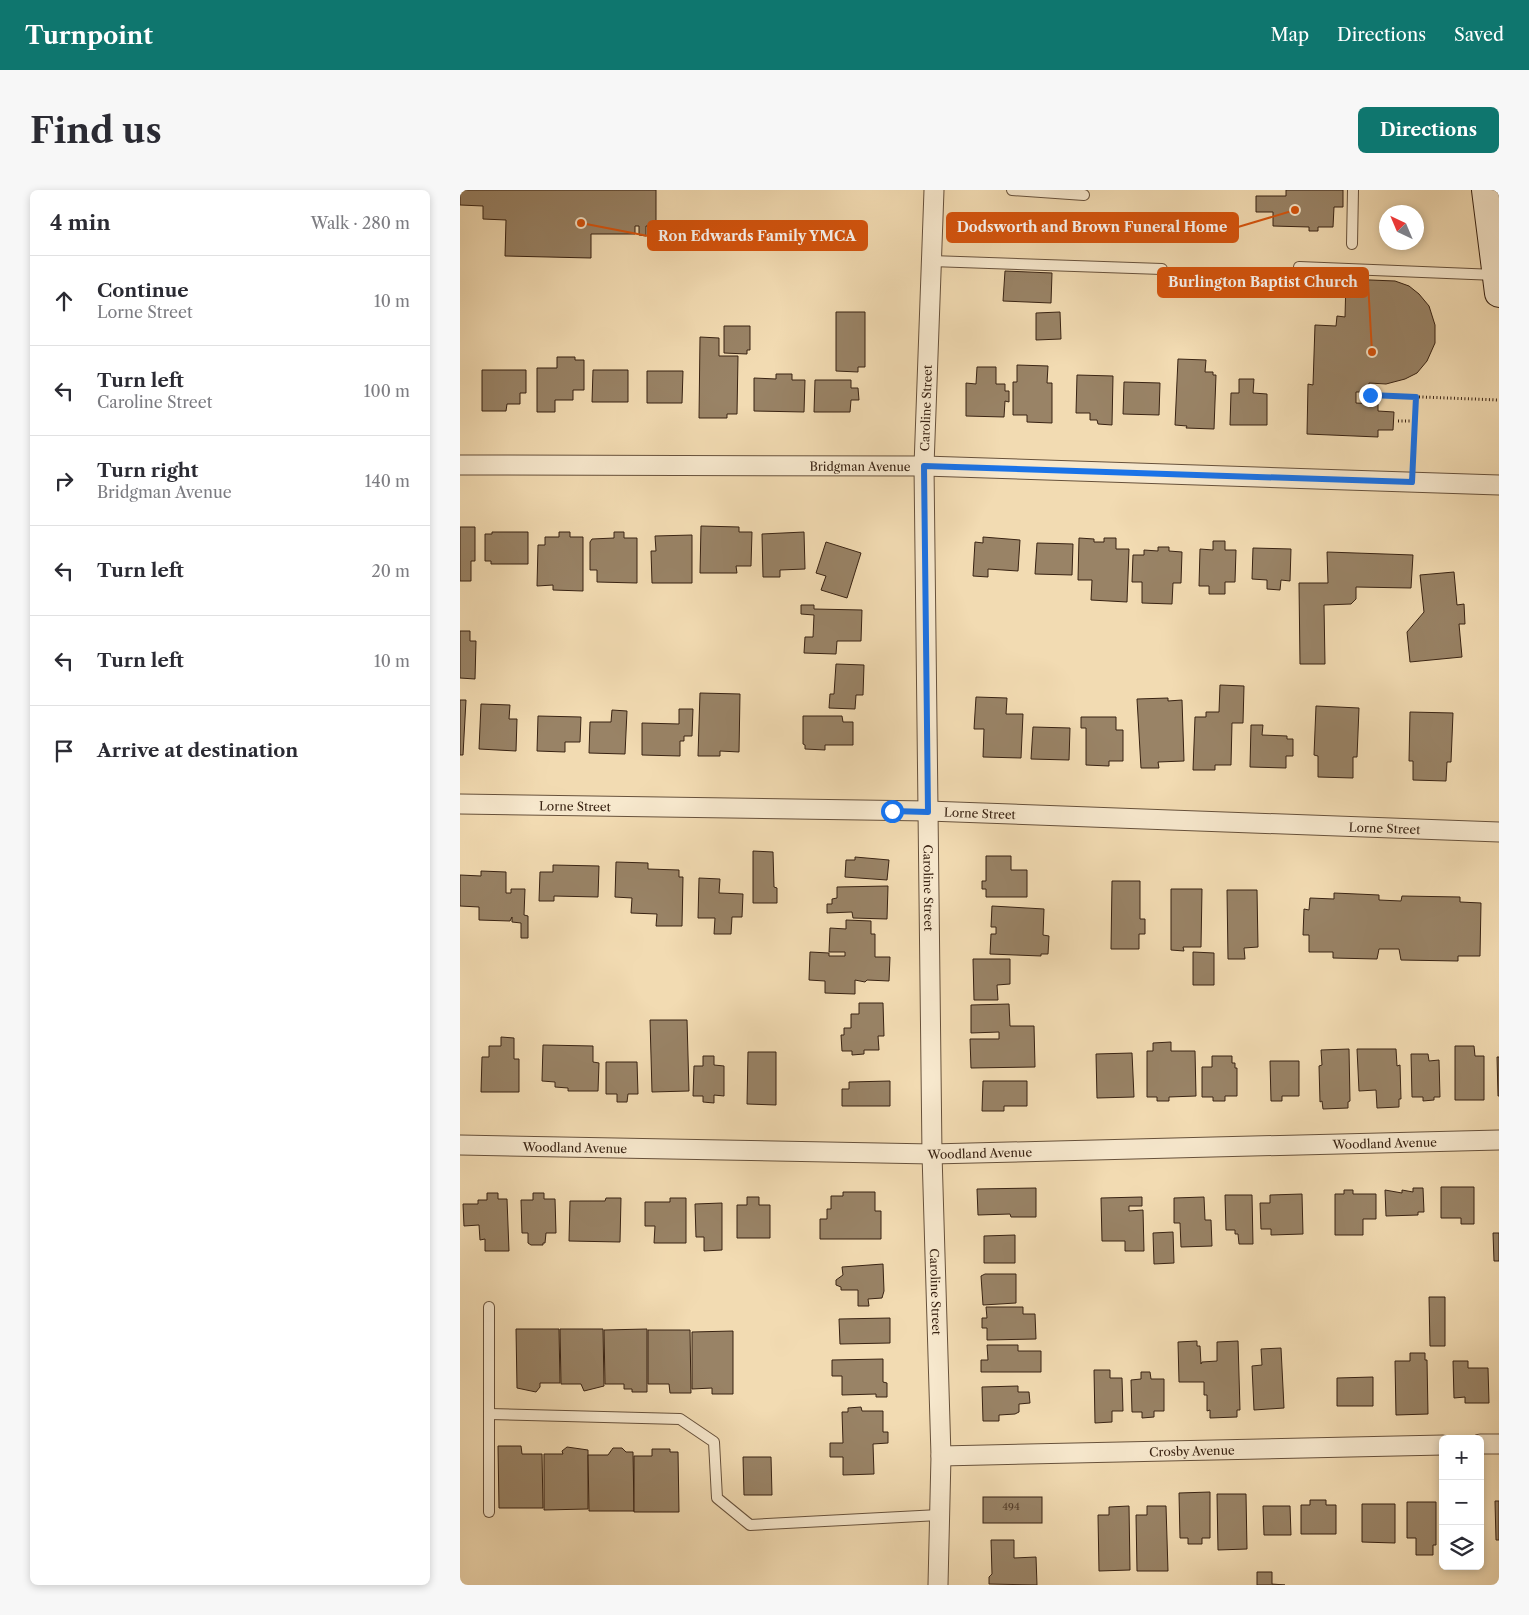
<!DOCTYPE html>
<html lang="en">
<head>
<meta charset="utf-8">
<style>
  body { margin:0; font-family:"Libre Caslon Text",serif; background:#f7f7f7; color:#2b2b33 }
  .controls { position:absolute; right:15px; bottom:15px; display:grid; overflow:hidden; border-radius:8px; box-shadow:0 2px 8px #0003 }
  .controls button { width:45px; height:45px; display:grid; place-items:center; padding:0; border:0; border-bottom:1px solid #e1e1e2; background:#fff; color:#2b2b33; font:25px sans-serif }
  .compass { position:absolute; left:919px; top:15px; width:45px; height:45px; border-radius:50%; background:#fff; box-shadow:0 2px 8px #0003; rotate:316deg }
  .stop { position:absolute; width:15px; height:15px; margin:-11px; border:4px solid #1a73e8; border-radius:50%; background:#fff }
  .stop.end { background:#1a73e8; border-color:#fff; box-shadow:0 1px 5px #0008 }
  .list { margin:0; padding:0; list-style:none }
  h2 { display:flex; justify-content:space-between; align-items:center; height:65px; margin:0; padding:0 20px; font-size:21px }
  h2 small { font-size:16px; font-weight:400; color:#7c7c81 }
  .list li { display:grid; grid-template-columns:32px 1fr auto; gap:15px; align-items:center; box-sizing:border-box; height:90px; padding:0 20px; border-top:1px solid #e1e1e2 }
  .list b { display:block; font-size:19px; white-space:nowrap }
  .list p { margin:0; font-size:16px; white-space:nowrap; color:#7c7c81 }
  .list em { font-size:16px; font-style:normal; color:#7c7c81 }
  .icon { flex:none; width:28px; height:28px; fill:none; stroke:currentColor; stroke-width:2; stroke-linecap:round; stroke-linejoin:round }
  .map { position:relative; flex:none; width:1039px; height:1395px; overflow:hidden; border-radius:8px }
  header { display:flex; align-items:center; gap:30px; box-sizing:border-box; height:70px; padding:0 25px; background:#0f766e; color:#fff }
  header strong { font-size:24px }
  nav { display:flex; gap:28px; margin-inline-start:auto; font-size:18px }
  .intro { display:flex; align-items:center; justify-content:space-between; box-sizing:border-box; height:120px; padding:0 30px }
  h1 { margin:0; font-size:35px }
  .button { padding:12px 22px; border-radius:8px; background:#0f766e; color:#fff; font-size:18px; font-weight:700 }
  main { display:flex; gap:30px; padding:0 30px }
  aside { flex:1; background:#fff; border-radius:8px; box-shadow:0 2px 8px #0003 }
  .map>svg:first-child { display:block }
  .building { fill:#998366; stroke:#392313 }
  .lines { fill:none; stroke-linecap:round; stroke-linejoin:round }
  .lane-casing { stroke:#67513b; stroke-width:12 }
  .street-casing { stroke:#67513b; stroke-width:21 }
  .secondary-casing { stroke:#392313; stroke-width:30 }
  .path { stroke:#392313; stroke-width:3; stroke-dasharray:1 2.5; stroke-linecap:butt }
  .lane { stroke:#f7e8cd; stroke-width:10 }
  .street { stroke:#f7e8cd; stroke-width:19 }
  .secondary { stroke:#f7e8cd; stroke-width:28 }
  .route { stroke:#1a73e8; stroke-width:6 }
  .labels { text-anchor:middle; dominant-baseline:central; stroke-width:5; stroke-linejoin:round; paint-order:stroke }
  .number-label { font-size:10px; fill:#513b28 }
  .street-label { font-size:12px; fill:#392313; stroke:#f7e8cd }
  .leader { fill:none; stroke:#d6540d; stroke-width:2 }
  .callout-dot { fill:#d6540d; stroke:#f7e8cd; stroke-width:2 }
  .callout { fill:#d6540d; stroke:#d6540d; stroke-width:2 }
  .callout-label { font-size:14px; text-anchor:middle; font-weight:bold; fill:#fff }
</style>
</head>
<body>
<header>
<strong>Turnpoint</strong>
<nav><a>Map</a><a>Directions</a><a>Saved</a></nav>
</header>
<div class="intro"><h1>Find us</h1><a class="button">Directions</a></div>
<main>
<aside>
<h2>4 min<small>Walk · 280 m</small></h2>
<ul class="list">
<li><svg class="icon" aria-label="ahead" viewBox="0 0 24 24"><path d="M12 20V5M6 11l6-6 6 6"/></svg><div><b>Continue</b><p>Lorne Street</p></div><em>10 m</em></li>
<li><svg class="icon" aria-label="left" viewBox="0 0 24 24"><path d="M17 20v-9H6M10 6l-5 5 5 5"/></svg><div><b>Turn left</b><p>Caroline Street</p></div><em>100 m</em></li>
<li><svg class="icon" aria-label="right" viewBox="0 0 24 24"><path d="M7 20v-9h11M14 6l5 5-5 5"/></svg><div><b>Turn right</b><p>Bridgman Avenue</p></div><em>140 m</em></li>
<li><svg class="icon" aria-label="left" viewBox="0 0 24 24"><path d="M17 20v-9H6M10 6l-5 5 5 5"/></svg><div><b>Turn left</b></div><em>20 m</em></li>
<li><svg class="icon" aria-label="left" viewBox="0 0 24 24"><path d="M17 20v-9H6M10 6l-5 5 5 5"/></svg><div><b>Turn left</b></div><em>10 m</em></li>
<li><svg class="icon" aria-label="arrive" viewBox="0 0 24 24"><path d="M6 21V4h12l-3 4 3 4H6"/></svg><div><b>Arrive at destination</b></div></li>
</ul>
</aside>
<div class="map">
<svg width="1039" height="1395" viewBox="0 0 1039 1395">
  <rect width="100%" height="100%" fill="#f2dbb2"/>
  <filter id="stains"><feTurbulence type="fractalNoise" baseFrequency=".004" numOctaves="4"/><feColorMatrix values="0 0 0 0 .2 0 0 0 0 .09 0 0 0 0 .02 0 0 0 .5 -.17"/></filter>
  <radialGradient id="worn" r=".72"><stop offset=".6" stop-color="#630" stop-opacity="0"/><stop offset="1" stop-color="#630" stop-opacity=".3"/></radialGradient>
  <g class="building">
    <path d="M0,0H196V36H186V46L179,45V36H175V44H131V68L45,66L46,30L23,29V16L0,15Z"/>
    <path d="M826,0H883V17H874L873,37H858V41H849V37L813,36V22H796V6H826Z"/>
    <path d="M545,81L592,83L591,113L543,111Z"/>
    <path d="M886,89L935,91L949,96L959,104L969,116L975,135V153L967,171L957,183L945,189L926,194L909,193V202H896V213L918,214V221L934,222L933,240H918V247L847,244L848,194L853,195L855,135L876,136L877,126L885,127Z"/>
    <path d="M376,122H405V177H398V182L376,181Z"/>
    <path d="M600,122L601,149L576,150V123Z"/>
    <path d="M264,136H290V160H287V164L264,163Z"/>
    <path d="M240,147L259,148V166H278L277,224H267V228H239Z"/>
    <path d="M97,167H115V170H124V200H113V210H95V222H77V178H97Z"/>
    <path d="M718,169L746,170L745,182H753V185H756L754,239L726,238L727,236L715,235Z"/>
    <path d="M557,175L588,176L587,193H592V233L567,232V225H553V192H557Z"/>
    <path d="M517,177H536V194H545V201H549V212L545,211L544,227L506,226V193L516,194Z"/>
    <path d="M22,180H66V203H60V214H47L46,221H22Z"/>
    <path d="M133,180H168V212H132Z"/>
    <path d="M187,181H223L222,213H187Z"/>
    <path d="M316,184H332V190H345L344,222L294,221V188L316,189Z"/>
    <path d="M617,185L653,186L652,235L638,234L637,230H630V223H616Z"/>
    <path d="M779,189H794L793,203L807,204V235H770L771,203H779Z"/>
    <path d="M355,190H391V198H398L399,210H391L390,222H354Z"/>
    <path d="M664,192L700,193L699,225L663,224Z"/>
    <path d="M241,336L279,337V342H292L291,376H276L277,383H240Z"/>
    <path d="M0,337H15V371H11V391H0Z"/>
    <path d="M32,342H68V374H31V371H25V344H32Z"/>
    <path d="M99,342H110V347H123V401L93,400V395L77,396L78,355H85V347H99Z"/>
    <path d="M154,342H164V348H177V393L137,392V380H130V352L132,349L154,348Z"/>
    <path d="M344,342L345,379L320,380V387H303L302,344Z"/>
    <path d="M232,345V393H192L191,361H196L195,346Z"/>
    <path d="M523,347L560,350L558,381L528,379V387L513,386L515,352L523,353Z"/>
    <path d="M619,348L634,349V352H644V348H656V359H669L667,412L631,410L632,390H618Z"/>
    <path d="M753,351H765V360H776L775,392H765V404H749V396H739L740,359L753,360Z"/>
    <path d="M366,352L401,363L387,408L361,400L366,386L356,383Z"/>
    <path d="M577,353L613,354L612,385L575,384Z"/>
    <path d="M698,357H709V361L722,362L721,393H713L712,414L682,413V392H672L673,365H684V360L698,361Z"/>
    <path d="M793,358L831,359L830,391L821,390L820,400L807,399V390L792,389Z"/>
    <path d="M867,362L953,365L951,398L896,397V409L891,414L864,415L865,474H840L839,393H868Z"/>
    <path d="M994,382L997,415L1004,414L1005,434H999L1002,467L950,472L947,442L964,422L960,385Z"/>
    <path d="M341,415H354V419L402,420L401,451H377L376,464L344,463L345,447H353L354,425L341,424Z"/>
    <path d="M0,441H10V451H16L15,489L0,488Z"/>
    <path d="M376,474L404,475L403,505H396L395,519L369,518L370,504H374Z"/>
    <path d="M760,495L784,496L783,533H772L771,575H755V580H733L735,527H746V522H759Z"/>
    <path d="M240,503L280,504L279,562L260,561V566H238Z"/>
    <path d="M516,507L547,508L546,524H563L561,568L523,567L524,539H514Z"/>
    <path d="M708,508V511L722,510L724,571L698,572L699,578H681L677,509Z"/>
    <path d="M0,510H6L3,565H0Z"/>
    <path d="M21,514L50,515L49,529H57L56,561L19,559Z"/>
    <path d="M856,516L899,518L897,567H893V588L858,587V566L854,565Z"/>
    <path d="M219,519H233L232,546H224V551H220V566L182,565V533L219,534Z"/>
    <path d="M152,520L167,521L165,564L129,563L130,532H151Z"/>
    <path d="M950,522L993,523L991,572H987L986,591L953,590V571H949Z"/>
    <path d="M78,526L121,527L120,552H105V562L77,561Z"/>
    <path d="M343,526H382L383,532H393V555H365V560L345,559V555L343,554Z"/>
    <path d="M621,527H656V540H663V571H649V576L626,575V538H621Z"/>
    <path d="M791,535H803L802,545L827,546V549H833V566H826V578L790,577Z"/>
    <path d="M573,537L610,538L609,570L571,569Z"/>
    <path d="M293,661L313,662L314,697L317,698V713H293Z"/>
    <path d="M526,666H551V680H567V707H526V699H522V691H526Z"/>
    <path d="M395,667L429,670L427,690L385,687L386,670H395Z"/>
    <path d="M156,672L188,673V679L219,680V687H223L222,736H196L197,724L171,723L172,708L155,707Z"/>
    <path d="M93,675L139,676L138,707L94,706V711H79L80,682H93Z"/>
    <path d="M21,681L46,682V703H51V699H65L64,725L68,726V748H61V733L52,732V727L50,731L19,730V717L0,716V685L21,686Z"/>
    <path d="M239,688L260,689L259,703L283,704L282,727H272L271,744H254L255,728H238Z"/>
    <path d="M652,691H680V729H685V744H679V759H651Z"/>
    <path d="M428,696L427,729L393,728L392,722L367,723V714H372V709L377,708V697Z"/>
    <path d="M711,699H742L741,757H723L724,761L711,760Z"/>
    <path d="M767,700H797L798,757L784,758L785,769H768Z"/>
    <path d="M874,703L919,705V710L941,711L942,706L1000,707V712L1021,713L1020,766H998V771L941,770L939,759H919L917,769L873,768V762H849V745H843L844,719L849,720L850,708L874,709Z"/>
    <path d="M532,716L584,719L583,745L589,746L588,764H581V766L530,764L531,744H536V737H531Z"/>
    <path d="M386,730L411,731V744H415V767H430L429,791L407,790L405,792L395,790V804L365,803V791L349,790L350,762L369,763V766H385V762H369L370,738L386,739Z"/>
    <path d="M733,762L754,763V795H733Z"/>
    <path d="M513,769H550V794L537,795L538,810H514Z"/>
    <path d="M399,813H423L424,846H418L419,860H404V864L392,865V861H382L381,845H384V838H391V824H399Z"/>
    <path d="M549,814L550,836H574L575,877L511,878L510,849H539V842L511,843V815Z"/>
    <path d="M190,830H227L229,901L192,902Z"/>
    <path d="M41,847L54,848V869H59V902H21L22,867H29V856H41Z"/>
    <path d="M711,852V861H735L736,906L709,907V911H697V907H687V861H693V853Z"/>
    <path d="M83,855L133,856V872L139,873L138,901H108V898L95,897V892L82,891Z"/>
    <path d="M995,856H1014L1015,866H1024V910H995Z"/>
    <path d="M889,859L890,911L888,912V918L863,919L862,911L860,912L859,876L862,875L861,860Z"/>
    <path d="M897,859H936L937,876L940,875L941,909H939V917L917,918L916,900L899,901Z"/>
    <path d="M288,862H316V915L287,914Z"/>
    <path d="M672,863L674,907L637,908L636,864Z"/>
    <path d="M951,864H968L969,871L979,870L980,907H974V910L963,911V907H952Z"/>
    <path d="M243,866H254V875L264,876V906L254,905V913L243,912V906H233L234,876H243Z"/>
    <path d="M752,866H772V873H775V878H777V906H765V911H753V907H742V877H752Z"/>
    <path d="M1037,867H1039V906H1038Z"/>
    <path d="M810,871H839V906H822V911H811Z"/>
    <path d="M146,872H177L178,904H168L167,912H157V904H146Z"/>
    <path d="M430,891V916H382V899H389V892Z"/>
    <path d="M523,891H567V916H544V921H522Z"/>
    <path d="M981,997H1014V1034H1001V1028H981Z"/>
    <path d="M576,998V1027H551L550,1024L518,1025L517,999Z"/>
    <path d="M953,998H963L964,1022H958V1025L926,1026L925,1000L942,1003V1000L953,1002Z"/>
    <path d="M884,1000H893V1004H916V1029H903V1045H875V1004H884Z"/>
    <path d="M383,1002H415V1021H421V1049H360V1029H367V1019H371V1006H383Z"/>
    <path d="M27,1003H38V1009H47L49,1061H25V1049L20,1050L19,1035L4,1036L3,1014H18V1010H27Z"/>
    <path d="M73,1003H84V1009H95L96,1043H86L85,1053H83V1055H71L68,1053V1043H62L61,1010H73Z"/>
    <path d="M842,1004L843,1044L811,1045V1039H801L800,1013H810V1005Z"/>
    <path d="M765,1005H792L793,1054H779L778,1044H775V1040H766Z"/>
    <path d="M287,1007H299V1015H310V1048H277V1015H287Z"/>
    <path d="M682,1007V1016H669V1021L683,1020L684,1061H665V1051H642L641,1008Z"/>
    <path d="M744,1007L745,1030H751L752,1056L721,1057L720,1033H714V1008Z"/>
    <path d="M146,1008H161L160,1052L109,1051L110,1011H145Z"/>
    <path d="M210,1008H226V1053H194L195,1036H185V1012H210Z"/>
    <path d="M262,1013V1060L244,1061V1047H236L235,1014Z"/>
    <path d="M713,1042L714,1073L694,1074L693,1043Z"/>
    <path d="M1033,1043H1039V1071H1034Z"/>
    <path d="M555,1045V1073H524V1046Z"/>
    <path d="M423,1074L424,1101L422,1108L408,1109L409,1116H398V1100H381V1097L376,1095V1090L383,1085L382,1077Z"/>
    <path d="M525,1084H556V1113L523,1115L521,1086Z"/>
    <path d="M969,1107H985V1156H970Z"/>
    <path d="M526,1117H563V1124H575L576,1149L527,1150V1138H522V1128H527Z"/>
    <path d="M430,1128V1153L380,1154L379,1129Z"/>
    <path d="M56,1139H99L100,1193H80V1197L76,1202L57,1198Z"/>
    <path d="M100,1139H143L144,1196L124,1201L121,1194H101Z"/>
    <path d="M187,1139V1202H172V1199H164V1194H145L144,1140Z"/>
    <path d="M188,1140H230L231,1203H210L209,1194H188Z"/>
    <path d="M273,1141V1204H252V1198L232,1199V1142Z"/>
    <path d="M737,1151V1156H740L741,1174L742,1172L757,1171V1152L778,1151L780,1220H777V1227L750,1228V1220L747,1221V1205H744V1192H719L718,1152Z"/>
    <path d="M527,1155H558V1161H581V1182H521V1170H528Z"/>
    <path d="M821,1158L824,1218L794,1220L792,1176L802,1175L801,1159Z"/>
    <path d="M950,1163H965V1170H967L968,1224L936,1225L935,1171H950Z"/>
    <path d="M423,1169V1192L427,1193V1207H416V1204L382,1205V1186H372V1170Z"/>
    <path d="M993,1171H1008V1178H1028L1029,1213H1005V1207L994,1208Z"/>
    <path d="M634,1180H650V1188H662L663,1221H652V1232L635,1233Z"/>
    <path d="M681,1182H690L691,1189H704V1221H694V1227L682,1228V1222H672L671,1190L681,1189Z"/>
    <path d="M913,1187V1216H877V1188Z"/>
    <path d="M558,1196V1202H569L570,1213L559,1214V1222L555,1224L539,1225V1231H523L522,1197Z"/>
    <path d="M401,1217L402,1221H423V1242H428V1253L413,1254L414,1284L383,1285V1267H370V1253H383L382,1222H388V1218Z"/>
    <path d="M38,1256H61L62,1264H82L83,1318H39Z"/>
    <path d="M107,1257L128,1260V1319L84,1320V1264H103L102,1261Z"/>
    <path d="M153,1258H162L166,1262H173L174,1321H129L128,1265H148Z"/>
    <path d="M192,1259H210V1262H218L219,1322H174V1266H192Z"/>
    <path d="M283,1267H311L312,1305H284Z"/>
    <path d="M750,1302V1348H742V1354H728V1348H720L719,1303Z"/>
    <path d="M757,1304H786L787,1359L758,1360Z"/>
    <rect x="523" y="1307" width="59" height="26"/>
    <path d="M850,1310H866V1315H876V1344H841V1315H850Z"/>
    <path d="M1035,1311H1039V1350H1036Z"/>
    <path d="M947,1312H976V1355H973V1365H956V1348H947Z"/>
    <path d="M902,1314H935V1353L902,1352Z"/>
    <path d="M669,1316L670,1380L639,1381L638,1325H649V1317Z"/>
    <path d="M687,1316H706L708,1381H677L676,1325H687Z"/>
    <path d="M803,1316H830L831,1345H804Z"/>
    <path d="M531,1350H554V1368L576,1367L577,1395L529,1394V1387L532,1384Z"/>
    <path d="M797,1382H812V1394L825,1395H797Z"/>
  </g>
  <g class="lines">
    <g class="lane-casing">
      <g id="lane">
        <path d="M552,0L624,5"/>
        <path d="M892,54L893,0"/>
        <path d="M471,71L702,79"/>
        <path d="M839,77L1036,85"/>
        <path d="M727,89L838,96"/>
        <path d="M29,1117V1322"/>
        <path d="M29,1224L220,1229L254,1252L257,1308L290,1335L479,1325"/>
      </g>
    </g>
    <g class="street-casing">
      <g id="street">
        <path id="s1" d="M474,0L464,276L472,964L481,1266L478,1395"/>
        <path id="s2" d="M0,275L464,276L1039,295"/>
        <path id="s3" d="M0,614L468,621L1039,642"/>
        <path id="s4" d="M0,955L472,964L1039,950"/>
        <path d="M1020,1254H1039"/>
        <path id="s5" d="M481,1266L983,1255"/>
      </g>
    </g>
    <g class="secondary-casing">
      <path id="secondary" d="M1026,0L1039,103"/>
    </g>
    <g class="path">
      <path d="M910,205L1039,210"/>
      <path d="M938,231H955"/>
      <path d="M953,271L956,207"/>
    </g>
    <use href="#lane" class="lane"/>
    <use href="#street" class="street"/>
    <use href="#secondary" class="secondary"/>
  </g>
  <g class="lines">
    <path class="route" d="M432,621L468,622L464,276L952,292L956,207L910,205"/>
  </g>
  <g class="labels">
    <g class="number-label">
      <text x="551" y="1316">494</text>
    </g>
    <g class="street-label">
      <text transform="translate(466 218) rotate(-88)">Caroline Street</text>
      <text stroke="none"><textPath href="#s2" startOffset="400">Bridgman Avenue</textPath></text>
      <text stroke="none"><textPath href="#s3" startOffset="115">Lorne Street</textPath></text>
      <text stroke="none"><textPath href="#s3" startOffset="520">Lorne Street</textPath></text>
      <text stroke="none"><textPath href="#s3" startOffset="925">Lorne Street</textPath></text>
      <text stroke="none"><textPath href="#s1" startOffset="698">Caroline Street</textPath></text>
      <text stroke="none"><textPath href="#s4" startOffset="925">Woodland Avenue</textPath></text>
      <text stroke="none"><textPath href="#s4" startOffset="115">Woodland Avenue</textPath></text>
      <text stroke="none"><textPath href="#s4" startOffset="520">Woodland Avenue</textPath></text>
      <text stroke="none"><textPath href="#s1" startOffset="1102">Caroline Street</textPath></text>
      <text stroke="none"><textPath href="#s5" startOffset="251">Crosby Avenue</textPath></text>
    </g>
  </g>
  <path class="leader" d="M835 20L778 37M121 33L188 46M912 162L908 92"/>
  <g class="callout-dot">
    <circle cx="835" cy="20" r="5"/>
    <circle cx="121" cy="33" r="5"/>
    <circle cx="912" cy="162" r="5"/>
  </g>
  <g class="callout">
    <rect x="487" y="23" width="291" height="29" rx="5"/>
    <rect x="188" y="31" width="219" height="29" rx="5"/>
    <rect x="698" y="78" width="210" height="29" rx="5"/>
  </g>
  <g class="callout-label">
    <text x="632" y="42">Dodsworth and Brown Funeral Home</text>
    <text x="297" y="51">Ron Edwards Family YMCA</text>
    <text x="803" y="97">Burlington Baptist Church</text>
  </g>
  <rect width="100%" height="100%" filter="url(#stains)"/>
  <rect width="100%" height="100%" fill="url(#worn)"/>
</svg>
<div class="controls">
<button>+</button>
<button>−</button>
<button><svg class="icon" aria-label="layers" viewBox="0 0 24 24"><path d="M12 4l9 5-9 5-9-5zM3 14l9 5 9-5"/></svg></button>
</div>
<svg class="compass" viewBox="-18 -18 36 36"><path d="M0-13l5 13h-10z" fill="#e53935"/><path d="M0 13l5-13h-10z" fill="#7c7c81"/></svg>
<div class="stop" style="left:432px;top:621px"></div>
<div class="stop end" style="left:910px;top:205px"></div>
</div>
</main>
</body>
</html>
